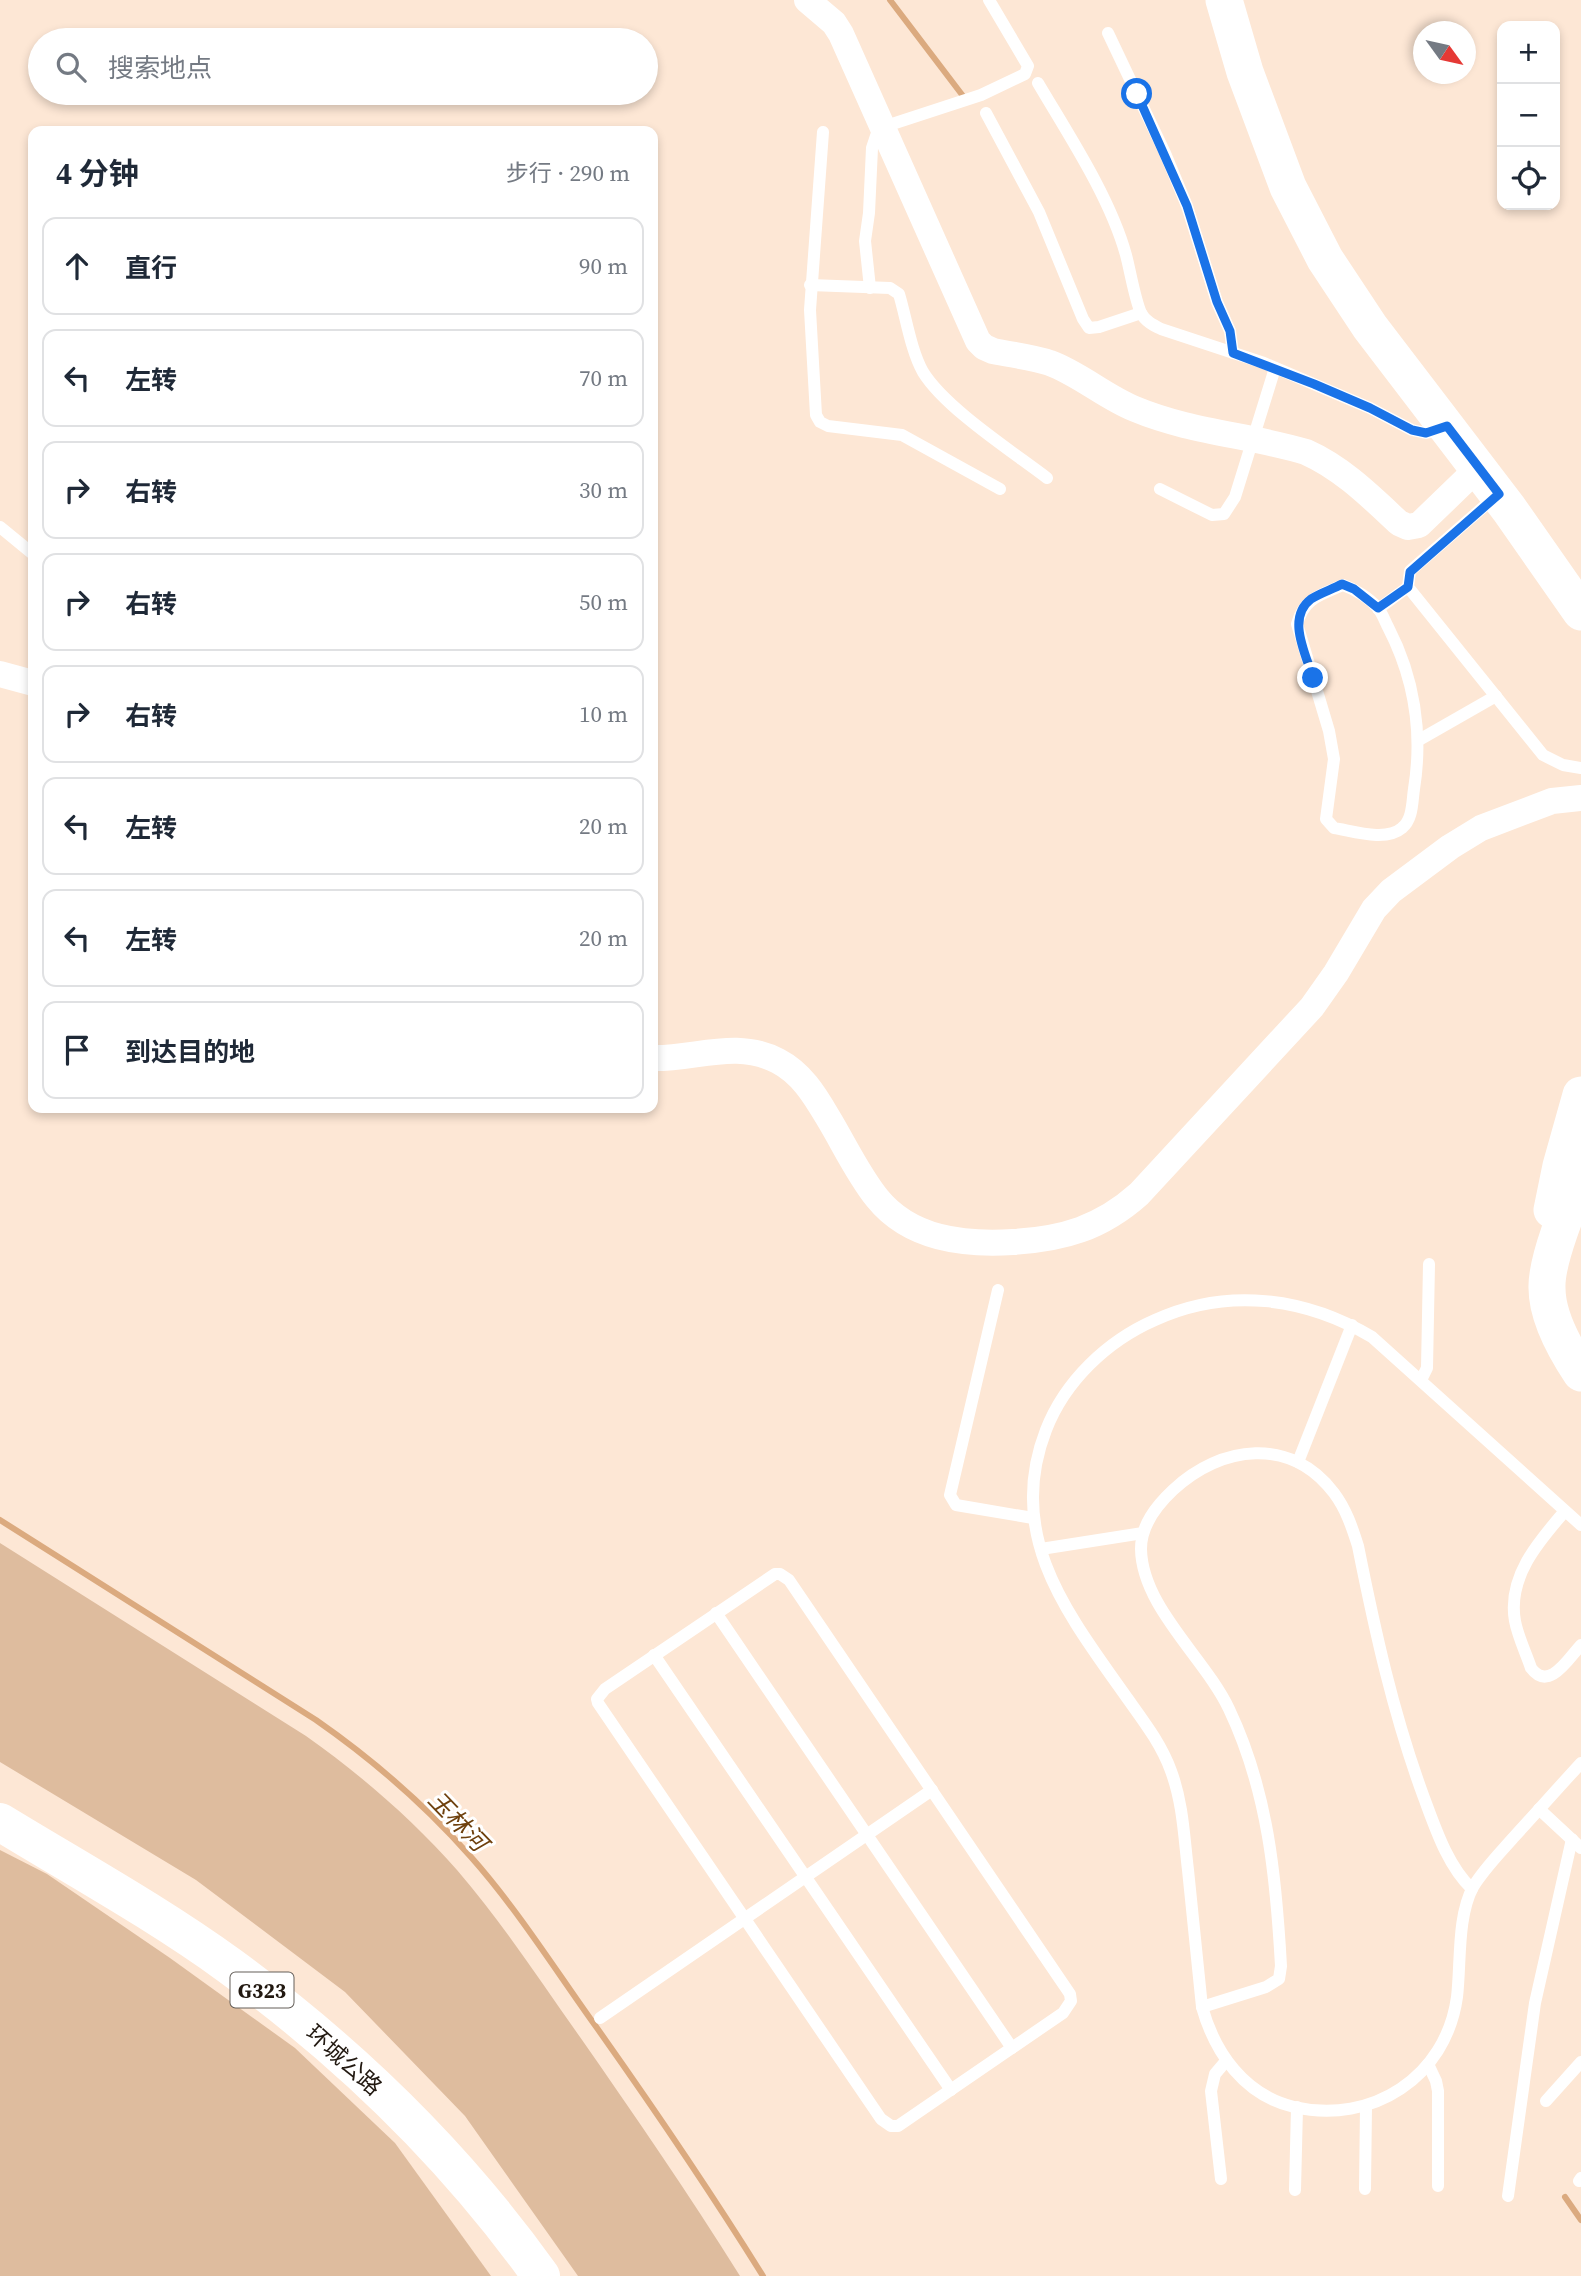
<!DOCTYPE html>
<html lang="zh">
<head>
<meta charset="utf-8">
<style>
  body { margin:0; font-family:"Source Serif 4","Noto Sans SC",serif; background:#f2f2f3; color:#1f2937 }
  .controls { position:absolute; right:21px; top:21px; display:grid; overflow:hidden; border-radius:14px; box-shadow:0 4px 10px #0003 }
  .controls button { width:63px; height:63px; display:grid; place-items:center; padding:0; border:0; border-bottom:2px solid #e0e1e3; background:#fff; color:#1f2937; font:35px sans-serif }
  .compass { position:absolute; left:1413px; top:21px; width:63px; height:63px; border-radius:50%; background:#fff; box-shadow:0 4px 10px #0003; rotate:123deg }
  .stop { position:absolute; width:21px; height:21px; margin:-16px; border:5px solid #1a73e8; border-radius:50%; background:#fff }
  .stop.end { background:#1a73e8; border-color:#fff; box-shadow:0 2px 7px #0008 }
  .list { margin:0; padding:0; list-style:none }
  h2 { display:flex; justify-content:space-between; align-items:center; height:91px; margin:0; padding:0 28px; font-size:30px }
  h2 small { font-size:23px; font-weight:400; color:#747a83 }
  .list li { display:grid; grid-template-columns:46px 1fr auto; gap:21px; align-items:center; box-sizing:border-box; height:98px; margin:0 14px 14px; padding:0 14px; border:2px solid #e0e1e3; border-radius:14px }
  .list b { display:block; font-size:26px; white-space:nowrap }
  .list em { font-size:23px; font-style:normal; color:#747a83 }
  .icon { flex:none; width:38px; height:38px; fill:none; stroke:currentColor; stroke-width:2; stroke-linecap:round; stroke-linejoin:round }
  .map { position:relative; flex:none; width:1581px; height:2276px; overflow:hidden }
  .search { position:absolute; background:#fff; box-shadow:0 4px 10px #0003; left:28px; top:28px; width:630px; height:77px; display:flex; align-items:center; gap:18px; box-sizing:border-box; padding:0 24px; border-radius:38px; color:#747a83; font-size:26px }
  .panel { position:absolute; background:#fff; box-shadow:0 4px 10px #0003; left:28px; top:126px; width:630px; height:987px; border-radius:14px }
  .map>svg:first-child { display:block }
  .green { fill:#debc9e }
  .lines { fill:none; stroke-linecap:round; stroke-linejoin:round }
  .stream { stroke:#dbaa7f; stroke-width:6 }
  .service { stroke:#fff; stroke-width:12 }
  .minor { stroke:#fff; stroke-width:26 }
  .secondary { stroke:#fff; stroke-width:37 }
  .trunk { stroke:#fff; stroke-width:38 }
  .route { stroke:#1a73e8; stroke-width:9 }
  .labels { text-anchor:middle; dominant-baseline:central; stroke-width:6; stroke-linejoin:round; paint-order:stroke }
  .shield { fill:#fff; stroke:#645e58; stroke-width:2 }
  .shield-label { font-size:21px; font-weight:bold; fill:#221911 }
  .street-label { font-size:23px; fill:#221911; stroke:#fff }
  .water-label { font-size:24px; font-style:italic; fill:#6f410e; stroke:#fff }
</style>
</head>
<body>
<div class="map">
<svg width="1581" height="2276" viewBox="0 0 1581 2276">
  <rect width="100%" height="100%" fill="#fde7d5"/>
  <g class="green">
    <path d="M0,1543L306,1736C360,1774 413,1820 457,1870C502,1922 540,1981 580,2037C635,2116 689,2194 740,2276H578L465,2116L345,1992L196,1880L0,1762Z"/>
    <path d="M0,1850L47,1874L170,1958L295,2048L395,2143L491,2276H0Z"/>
  </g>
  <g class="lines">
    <g class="stream">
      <path d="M890,0L963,96"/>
      <path d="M0,1520L316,1720C372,1759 426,1806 471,1857C518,1910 556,1971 597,2028C655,2110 710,2191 763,2276"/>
      <path d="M1565,2197L1581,2220"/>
    </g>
    <g class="service">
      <path d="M1108,33L1165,153L1187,206L1217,302L1230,331L1233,353"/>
      <path d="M1038,83C1068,134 1110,197 1126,255C1130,270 1135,300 1141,313C1145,321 1153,325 1161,329L1264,363L1370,408L1412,430L1426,433L1444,428"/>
      <path d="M986,113L1039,212L1083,319L1089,328L1099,327L1141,313"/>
      <path d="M823,132L810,310L816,415L820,422L828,426L902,435L1000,489"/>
      <path d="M810,285L890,288L899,294C906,317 911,351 923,372C945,408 1013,452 1047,478"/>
      <path d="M870,288L865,241L869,213L872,148L876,136L883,127L981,95L1025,74L1028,66L989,0"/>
      <path d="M1160,489L1212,515L1224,514L1235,497L1275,368"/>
      <path d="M1496,496L1410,571L1408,587L1543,755L1563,765L1581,768"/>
      <path d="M0,527L33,554"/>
      <path d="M1343,585C1355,589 1369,598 1378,608C1382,613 1385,621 1388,627C1414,677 1423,733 1414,789C1412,802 1413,819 1402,828C1386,842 1353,831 1334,828L1326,819L1334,759L1329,731L1297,624C1304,598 1320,595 1343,585Z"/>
      <path d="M1378,609L1408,587"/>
      <path d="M1419,740L1496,696"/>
      <path d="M998,1290L950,1495L956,1505L1033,1518"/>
      <path d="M1421,1380L1427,1368L1429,1264"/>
      <path d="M1298,1462L1352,1325"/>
      <path d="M1565,1511C1539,1541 1507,1577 1515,1621C1518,1637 1526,1653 1531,1668C1549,1692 1568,1659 1581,1645"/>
      <path d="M1581,1525L1372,1337C1305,1297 1227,1287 1155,1320C1107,1341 1065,1381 1046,1430C1005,1535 1067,1613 1125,1695C1142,1719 1161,1743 1171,1771C1183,1803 1184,1837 1188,1870C1193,1915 1197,1961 1202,2007C1215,2053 1244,2095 1294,2107C1372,2125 1446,2077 1457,1997C1461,1963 1457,1917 1473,1887C1484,1869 1499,1854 1513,1838C1536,1813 1558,1788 1581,1763"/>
      <path d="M1041,1549L1143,1533"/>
      <path d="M775,1574H780L789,1580L1070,1994L1071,2001L1063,2013L898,2126H891L881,2119L598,1703L597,1699L605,1689Z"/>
      <path d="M716,1613L1012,2048"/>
      <path d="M654,1655L951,2090"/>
      <path d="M1539,1809L1581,1848"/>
      <path d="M1202,2007L1266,1987L1279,1979L1281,1966C1276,1877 1268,1791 1229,1709C1205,1658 1142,1607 1141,1549C1141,1525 1156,1506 1173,1490C1221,1445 1291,1436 1334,1493C1346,1509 1352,1527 1358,1546C1375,1631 1393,1713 1423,1795C1435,1827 1447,1865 1472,1889"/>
      <path d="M600,2018L932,1790"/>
      <path d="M1428,2064L1436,2081L1438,2091V2186"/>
      <path d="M1546,2101L1581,2062"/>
      <path d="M1221,2179L1211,2091L1215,2074L1226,2061"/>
      <path d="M1579,2181L1581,2178"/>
      <path d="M1365,2189L1366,2106"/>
      <path d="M1295,2190L1297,2107"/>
      <path d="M1508,2196L1535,2003L1572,1839"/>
    </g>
    <g class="minor">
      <path d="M807,0L834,23L841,34L978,341L984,347L993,351C1012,355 1032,357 1050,363C1080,374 1105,397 1135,409C1190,432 1249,435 1306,452C1342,468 1370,496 1399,523L1408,527L1419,525L1479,467"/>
      <path d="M0,674L33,683"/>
      <path d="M653,1058C696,1059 736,1039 778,1061C801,1073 814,1094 827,1116C843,1142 857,1173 877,1198C910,1239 963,1245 1013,1242C1063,1239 1101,1228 1139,1194L1312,1007L1336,973L1374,909L1391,891L1450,847L1481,828L1552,801L1581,798"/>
    </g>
    <g class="secondary">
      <path d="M1224,0L1245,72L1288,187L1325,259L1370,327L1509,509L1581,612"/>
      <path d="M1581,1179C1569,1204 1546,1261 1547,1288C1547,1317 1565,1349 1581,1373"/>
      <path d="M1552,1210L1561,1166L1581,1095"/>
    </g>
    <path class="trunk" d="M0,1822C77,1869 157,1913 230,1966C348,2052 456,2157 541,2276"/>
  </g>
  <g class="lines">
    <path class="route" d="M1137,94L1187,206L1217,302L1230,331L1233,353L1314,384L1370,408L1412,430L1426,433L1447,426L1499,494L1410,572L1408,587L1378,608L1354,589L1342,584C1333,589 1320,593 1311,599C1286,618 1306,654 1313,678"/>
  </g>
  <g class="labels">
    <rect class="shield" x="230.5" y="1972.5" width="63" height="35" rx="5"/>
    <g class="shield-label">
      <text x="262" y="1990">G323</text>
    </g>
    <g class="street-label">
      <text transform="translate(344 2060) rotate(42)">环城公路</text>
    </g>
    <g class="water-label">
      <text transform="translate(458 1821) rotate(46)">玉林河</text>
    </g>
  </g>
</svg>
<div class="controls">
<button>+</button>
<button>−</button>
<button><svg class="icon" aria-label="locate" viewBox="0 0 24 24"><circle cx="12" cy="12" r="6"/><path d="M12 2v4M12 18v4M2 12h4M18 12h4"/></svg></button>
</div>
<svg class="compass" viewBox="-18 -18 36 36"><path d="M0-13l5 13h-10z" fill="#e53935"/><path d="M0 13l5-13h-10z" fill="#747a83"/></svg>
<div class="stop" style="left:1137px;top:94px"></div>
<div class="stop end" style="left:1313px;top:678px"></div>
<div class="search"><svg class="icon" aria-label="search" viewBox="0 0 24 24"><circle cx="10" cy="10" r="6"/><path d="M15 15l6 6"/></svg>搜索地点</div>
<section class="panel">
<h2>4 分钟<small>步行 · 290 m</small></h2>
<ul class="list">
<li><svg class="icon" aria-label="ahead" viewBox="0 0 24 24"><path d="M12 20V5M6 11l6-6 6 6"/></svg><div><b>直行</b></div><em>90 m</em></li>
<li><svg class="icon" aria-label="left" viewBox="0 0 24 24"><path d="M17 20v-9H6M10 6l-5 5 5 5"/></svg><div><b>左转</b></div><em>70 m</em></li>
<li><svg class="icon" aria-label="right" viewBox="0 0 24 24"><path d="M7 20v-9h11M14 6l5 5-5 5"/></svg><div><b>右转</b></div><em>30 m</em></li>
<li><svg class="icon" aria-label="right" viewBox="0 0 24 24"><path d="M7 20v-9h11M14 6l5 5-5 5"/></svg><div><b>右转</b></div><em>50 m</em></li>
<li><svg class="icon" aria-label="right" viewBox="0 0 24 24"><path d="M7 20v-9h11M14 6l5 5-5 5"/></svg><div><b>右转</b></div><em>10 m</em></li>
<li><svg class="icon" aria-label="left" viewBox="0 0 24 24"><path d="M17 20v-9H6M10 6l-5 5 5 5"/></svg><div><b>左转</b></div><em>20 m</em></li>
<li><svg class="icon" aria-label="left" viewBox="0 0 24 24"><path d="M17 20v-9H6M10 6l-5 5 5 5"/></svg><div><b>左转</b></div><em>20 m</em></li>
<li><svg class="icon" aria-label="arrive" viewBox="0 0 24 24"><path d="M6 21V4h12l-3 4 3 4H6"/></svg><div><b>到达目的地</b></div></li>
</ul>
</section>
</div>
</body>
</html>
